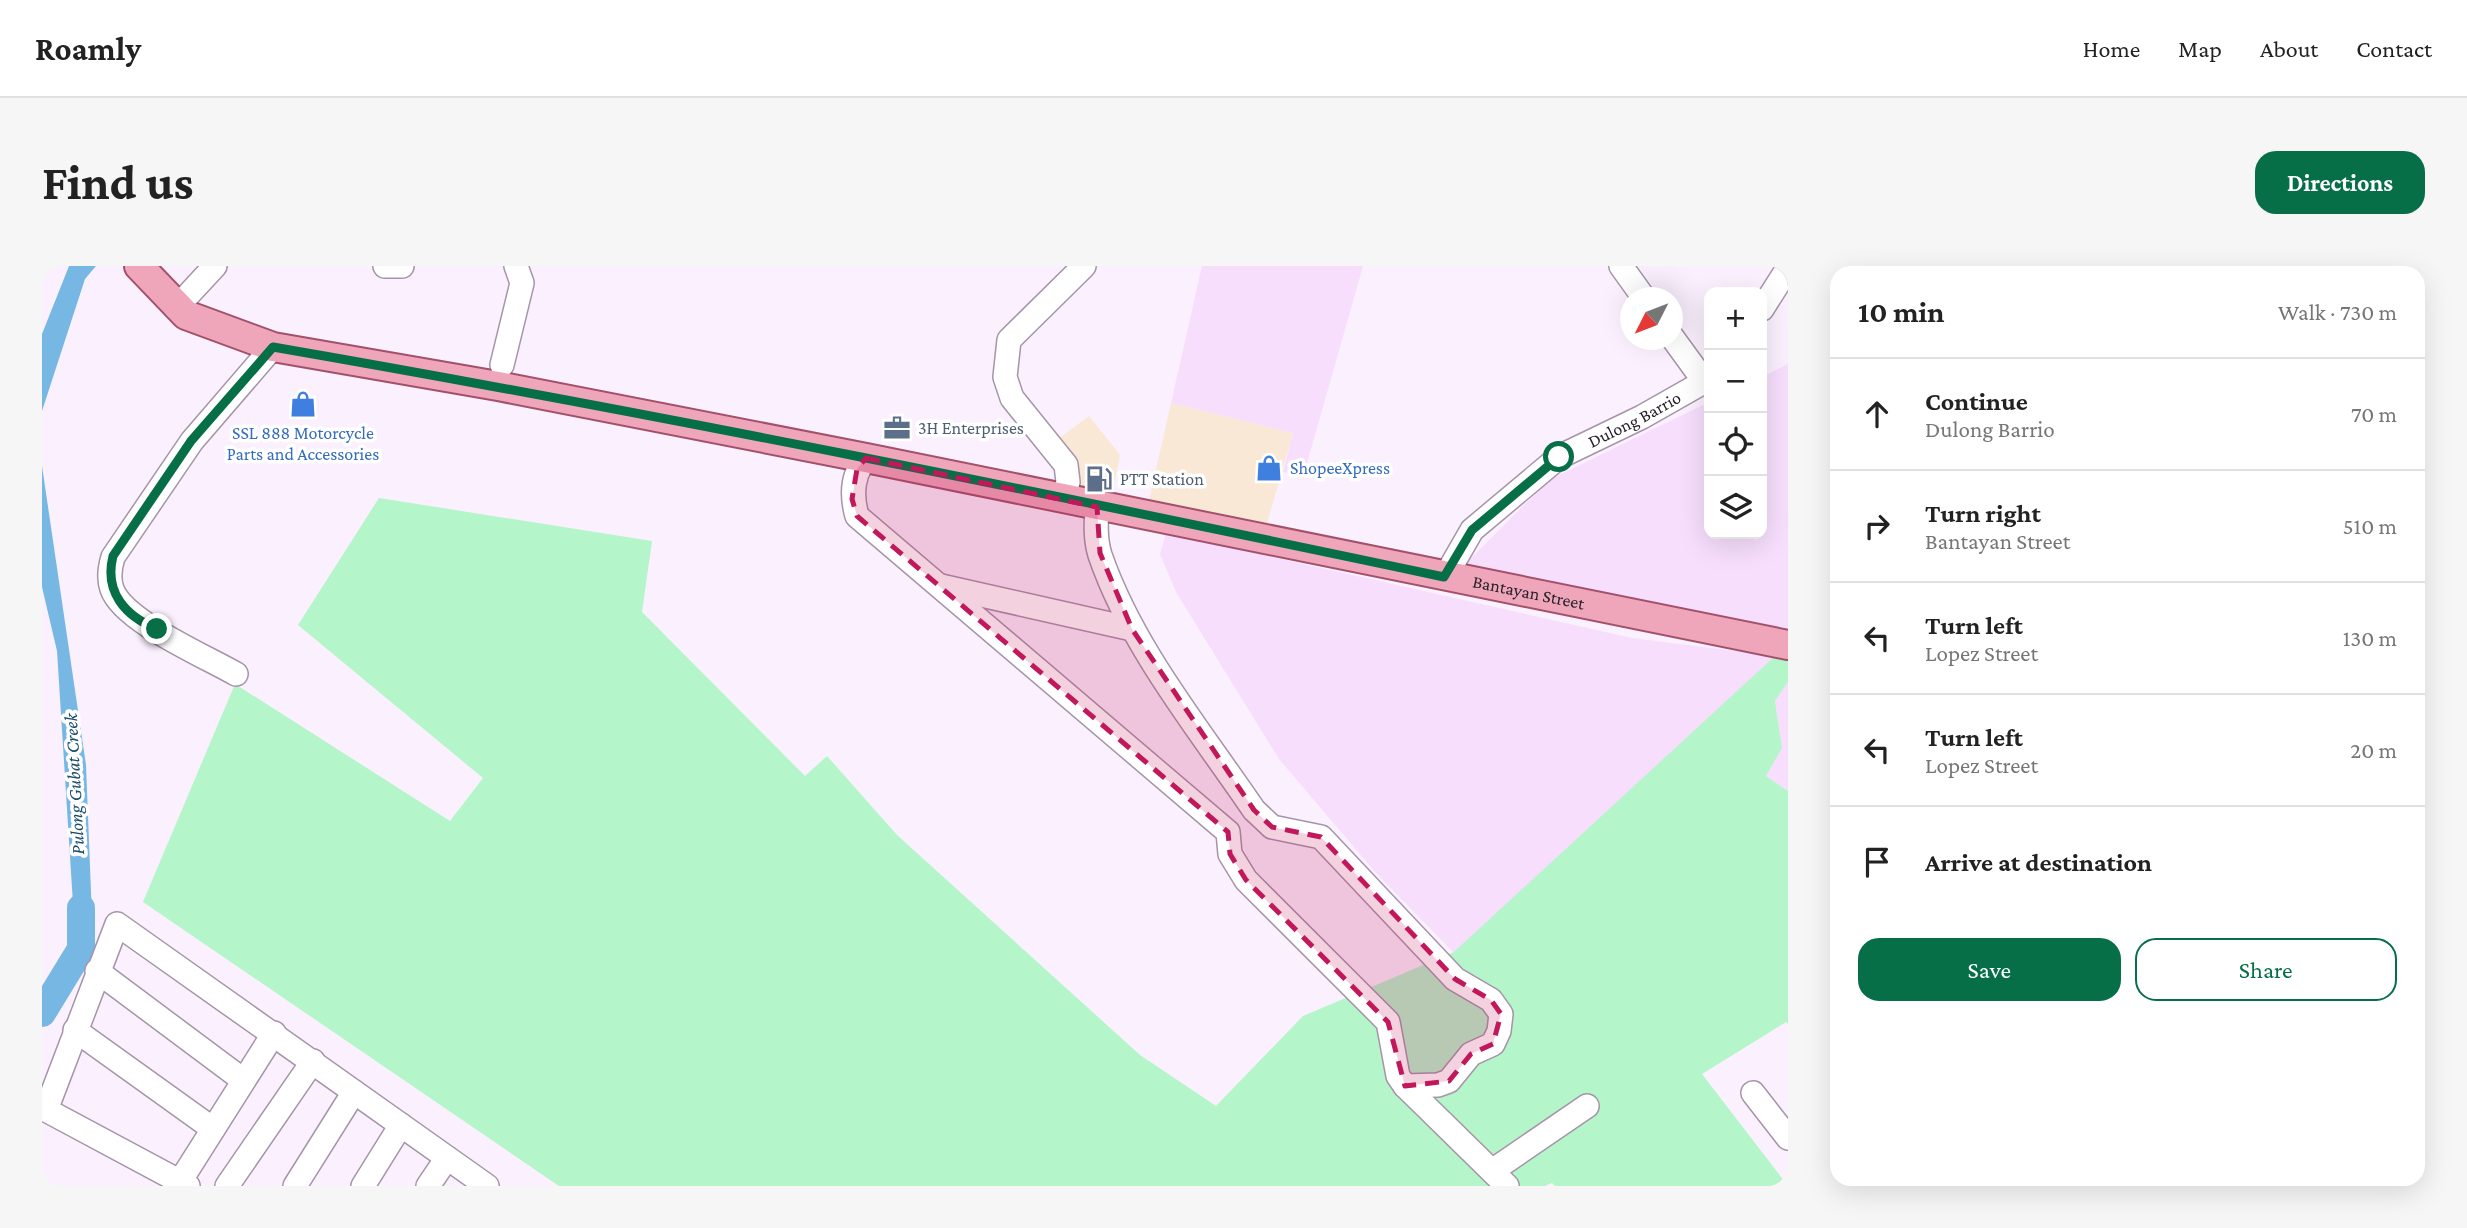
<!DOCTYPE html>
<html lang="en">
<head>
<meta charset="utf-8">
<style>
  body { margin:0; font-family:"Crimson Pro",serif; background:#f6f6f6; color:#222 }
  .controls { position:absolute; right:21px; top:21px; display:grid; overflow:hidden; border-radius:14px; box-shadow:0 7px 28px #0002 }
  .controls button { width:63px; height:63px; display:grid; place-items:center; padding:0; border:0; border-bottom:2px solid #e0e0e0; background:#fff; color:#222; font:35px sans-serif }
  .compass { position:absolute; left:1578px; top:21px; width:63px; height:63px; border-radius:50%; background:#fff; box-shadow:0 7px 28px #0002; rotate:228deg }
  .stop { position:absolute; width:21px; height:21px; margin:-16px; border:5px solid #066f47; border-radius:50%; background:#fff }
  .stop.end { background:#066f47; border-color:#fff; box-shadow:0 2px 7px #0008 }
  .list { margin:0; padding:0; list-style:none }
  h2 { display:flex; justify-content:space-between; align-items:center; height:91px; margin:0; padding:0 28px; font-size:30px }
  h2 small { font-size:23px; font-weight:400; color:#767676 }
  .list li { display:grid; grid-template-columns:46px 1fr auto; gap:21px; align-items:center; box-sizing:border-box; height:112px; padding:0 28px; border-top:2px solid #e0e0e0 }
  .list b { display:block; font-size:26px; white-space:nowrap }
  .list p { margin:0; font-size:23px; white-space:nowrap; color:#767676 }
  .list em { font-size:23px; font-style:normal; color:#767676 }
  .actions { display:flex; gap:14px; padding:21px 28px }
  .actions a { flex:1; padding:16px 0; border:2px solid #066f47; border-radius:21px; text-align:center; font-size:24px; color:#066f47 }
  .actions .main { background:#066f47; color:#fff }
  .icon { flex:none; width:38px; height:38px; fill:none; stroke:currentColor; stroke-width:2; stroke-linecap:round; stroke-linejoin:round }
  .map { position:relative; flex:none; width:1746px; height:920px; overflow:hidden; border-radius:21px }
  header { display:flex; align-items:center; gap:42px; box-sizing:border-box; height:98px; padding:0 35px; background:#fff; border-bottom:2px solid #e0e0e0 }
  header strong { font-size:33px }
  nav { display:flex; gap:38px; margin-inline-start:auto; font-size:24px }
  .intro { display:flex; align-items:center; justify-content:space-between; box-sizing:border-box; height:168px; padding:0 42px }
  h1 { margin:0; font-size:49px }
  .button { padding:18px 32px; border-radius:21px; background:#066f47; color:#fff; font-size:24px; font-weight:700 }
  main { display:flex; gap:42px; padding:0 42px }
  aside { flex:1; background:#fff; border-radius:21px; box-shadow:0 7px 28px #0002 }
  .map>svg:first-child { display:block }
  .commercial { fill:#f8e8d5 }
  .built { fill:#f6defc }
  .green { fill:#b4f5c9 }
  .water { fill:#76b8e3 }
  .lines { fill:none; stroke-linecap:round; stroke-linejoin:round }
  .river { stroke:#76b8e3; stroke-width:28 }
  .minor-casing { stroke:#a694aa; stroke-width:26 }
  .major-casing { stroke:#a3516a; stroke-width:32 }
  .minor { stroke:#fff; stroke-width:23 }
  .major { stroke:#efa6ba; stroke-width:28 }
  .route { stroke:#066f47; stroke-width:9 }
  .marked { fill:#c2185b; fill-opacity:0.2; stroke:#c2185b; stroke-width:5; stroke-dasharray:14 9; stroke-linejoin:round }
  .labels { text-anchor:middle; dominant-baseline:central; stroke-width:7; stroke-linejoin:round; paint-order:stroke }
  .street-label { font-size:18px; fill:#28212a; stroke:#fff }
  .service-label { font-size:18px; fill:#4e5e75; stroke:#fff; text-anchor:start }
  .shop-label { font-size:18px; fill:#366cbe; stroke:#fff }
  .water-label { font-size:19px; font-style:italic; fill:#184b68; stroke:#fff }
</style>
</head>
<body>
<header>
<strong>Roamly</strong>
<nav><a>Home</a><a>Map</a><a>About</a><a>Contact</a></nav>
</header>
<div class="intro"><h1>Find us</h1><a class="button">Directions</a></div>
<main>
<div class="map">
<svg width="1746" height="920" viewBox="0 0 1746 920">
  <rect width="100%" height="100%" fill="#fbf0fe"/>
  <g class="commercial">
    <path d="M1129,137L1251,167L1223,264L1106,239Z"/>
    <path d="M1047,150L1078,189L1069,234L1030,226L1012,176Z"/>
  </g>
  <g class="built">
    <path d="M1160,0H1321L1261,211L1241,206L1251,167L1129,137Z"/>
    <path d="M1746,98V362L1743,365L1421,300L1507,214L1667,136V268H1720V111Z"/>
    <path d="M1124,267L1590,372L1733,390L1677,450L1412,687L1334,607L1237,493L1134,326L1118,288Z"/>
    <path d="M1746,416V525L1724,510L1740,482L1733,435Z"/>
  </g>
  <path class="green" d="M337,232L610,275L600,346L763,510L785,490L855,569L1098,789L1174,840L1261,750L1412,686L1733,390L1746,393V416L1733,435L1740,482L1724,510L1746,525V758L1744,756L1660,808L1746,920H1513L1510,917L1503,920H517L101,636L193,418L408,555L441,512L256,359Z"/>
  <g class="water">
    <path d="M27,0H54L43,13L0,145V68Z"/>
    <path d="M0,200L44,499L50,651L22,727L12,747L0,760V733L34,685L15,385L0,321Z"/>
  </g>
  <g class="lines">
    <path class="river" d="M0,747L39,683V642"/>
    <g class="minor-casing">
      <g id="minor">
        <path d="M343,0H360"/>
        <path d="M1579,0L1602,32"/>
        <path d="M134,42L173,0"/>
        <path d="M1720,43L1746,2"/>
        <path d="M1630,71L1662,115"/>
        <path d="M460,99L480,17L474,0"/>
        <path d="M824,192C810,209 809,229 815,250L1186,566L1188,588L1204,614L1346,756L1356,810L1363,820L1396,819L1407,815L1429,788L1451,778L1457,765L1459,748L1449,734L1413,713L1279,571L1230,561L1212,544C1157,463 1090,382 1058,289C1053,273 1054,257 1055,241"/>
        <path d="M1021,233L1026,216L1024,199L970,132L963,111L967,74L1042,0"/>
        <path id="s1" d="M1403,311L1430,264L1517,191L1600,151L1667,113"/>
        <path d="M899,320L1090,363"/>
        <path d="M194,408C163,390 81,355 70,323C66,312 68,301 71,291L150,175L231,81"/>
        <path d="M55,705L201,814"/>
        <path d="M33,764L171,863"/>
        <path d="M1363,820L1465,920"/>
        <path d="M1711,827L1746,872"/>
        <path d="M1450,905L1545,840"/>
        <path d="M139,914L232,767"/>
        <path d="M146,920L4,844L75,658L445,920"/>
        <path d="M185,920L271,795"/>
        <path d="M253,920L312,826"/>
        <path d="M321,920L359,859"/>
        <path d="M386,920L405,892"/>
      </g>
    </g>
    <g class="major-casing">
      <g id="major">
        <path id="s2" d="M97,0L144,49L231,81L456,120L824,192L1746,379"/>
      </g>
    </g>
    <use href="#minor" class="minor"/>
    <use href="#major" class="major"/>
  </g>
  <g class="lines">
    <path class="route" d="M115,363C83,350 62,326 71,290L149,175L231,81C623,149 1013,229 1402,311L1430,264L1517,191"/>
  </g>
  <path class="marked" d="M824,192L1055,241L1058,287L1090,363L1212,544L1230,561L1279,571L1413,713L1449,734L1459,748L1451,778L1429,788L1407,815L1363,820L1346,756L1204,614L1188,588L1186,566L815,250L810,233L815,203Z"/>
  <defs>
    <g id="shop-bare" transform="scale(2.1)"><path d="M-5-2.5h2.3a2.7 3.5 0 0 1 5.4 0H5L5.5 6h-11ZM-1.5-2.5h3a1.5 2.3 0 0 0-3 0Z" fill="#3f7fe0" stroke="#fff" stroke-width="2.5" paint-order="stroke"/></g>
    <g id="office-bare" transform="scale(2.1)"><path d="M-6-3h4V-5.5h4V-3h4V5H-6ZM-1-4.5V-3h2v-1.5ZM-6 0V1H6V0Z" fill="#5c6f8a" stroke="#fff" stroke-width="2.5" paint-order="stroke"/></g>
    <g id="fuel-bare" transform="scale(2.1)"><path d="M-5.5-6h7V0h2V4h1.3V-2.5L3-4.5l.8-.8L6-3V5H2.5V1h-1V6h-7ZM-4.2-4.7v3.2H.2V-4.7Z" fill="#5c6f8a" stroke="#fff" stroke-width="2.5" paint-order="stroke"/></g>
  </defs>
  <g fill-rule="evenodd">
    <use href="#shop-bare" x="261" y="138"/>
    <use href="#office-bare" x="855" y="162"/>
    <use href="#shop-bare" x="1227" y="202"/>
    <use href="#fuel-bare" x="1057" y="213"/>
  </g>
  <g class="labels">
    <g class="street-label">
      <text stroke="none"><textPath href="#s1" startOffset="252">Dulong Barrio</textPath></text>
      <text stroke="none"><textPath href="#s2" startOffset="1440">Bantayan Street</textPath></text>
    </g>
    <g class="service-label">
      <text x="876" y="162">3H Enterprises</text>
      <text x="1078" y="213">PTT Station</text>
    </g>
    <g class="shop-label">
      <text x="261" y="167">SSL 888 Motorcycle<tspan x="261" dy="21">Parts and Accessories</tspan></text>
      <text x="1248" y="202" text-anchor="start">ShopeeXpress</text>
    </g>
    <g class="water-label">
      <text transform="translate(32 518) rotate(-93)">Pulong Gubat Creek</text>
    </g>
  </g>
</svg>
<div class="controls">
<button>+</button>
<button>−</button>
<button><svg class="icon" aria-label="locate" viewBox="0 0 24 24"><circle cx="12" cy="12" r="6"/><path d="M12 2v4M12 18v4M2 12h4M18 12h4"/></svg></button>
<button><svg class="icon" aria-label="layers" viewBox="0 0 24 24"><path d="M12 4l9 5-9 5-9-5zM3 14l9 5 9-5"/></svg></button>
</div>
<svg class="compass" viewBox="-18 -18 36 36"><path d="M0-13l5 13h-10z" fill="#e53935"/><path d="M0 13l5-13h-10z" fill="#767676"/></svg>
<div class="stop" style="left:1517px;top:191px"></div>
<div class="stop end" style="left:115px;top:363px"></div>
</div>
<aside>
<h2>10 min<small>Walk · 730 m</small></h2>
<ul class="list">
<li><svg class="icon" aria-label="ahead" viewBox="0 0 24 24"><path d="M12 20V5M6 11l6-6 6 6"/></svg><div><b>Continue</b><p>Dulong Barrio</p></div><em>70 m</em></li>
<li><svg class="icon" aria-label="right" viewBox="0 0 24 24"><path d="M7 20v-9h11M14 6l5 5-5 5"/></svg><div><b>Turn right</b><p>Bantayan Street</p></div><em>510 m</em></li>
<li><svg class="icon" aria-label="left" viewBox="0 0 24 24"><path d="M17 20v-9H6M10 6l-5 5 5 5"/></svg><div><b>Turn left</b><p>Lopez Street</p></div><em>130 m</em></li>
<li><svg class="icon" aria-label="left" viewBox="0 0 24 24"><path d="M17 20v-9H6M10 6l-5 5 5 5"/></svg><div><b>Turn left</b><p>Lopez Street</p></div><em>20 m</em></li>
<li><svg class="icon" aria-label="arrive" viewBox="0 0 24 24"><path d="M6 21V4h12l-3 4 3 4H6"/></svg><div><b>Arrive at destination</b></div></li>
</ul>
<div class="actions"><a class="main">Save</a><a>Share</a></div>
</aside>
</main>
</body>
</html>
